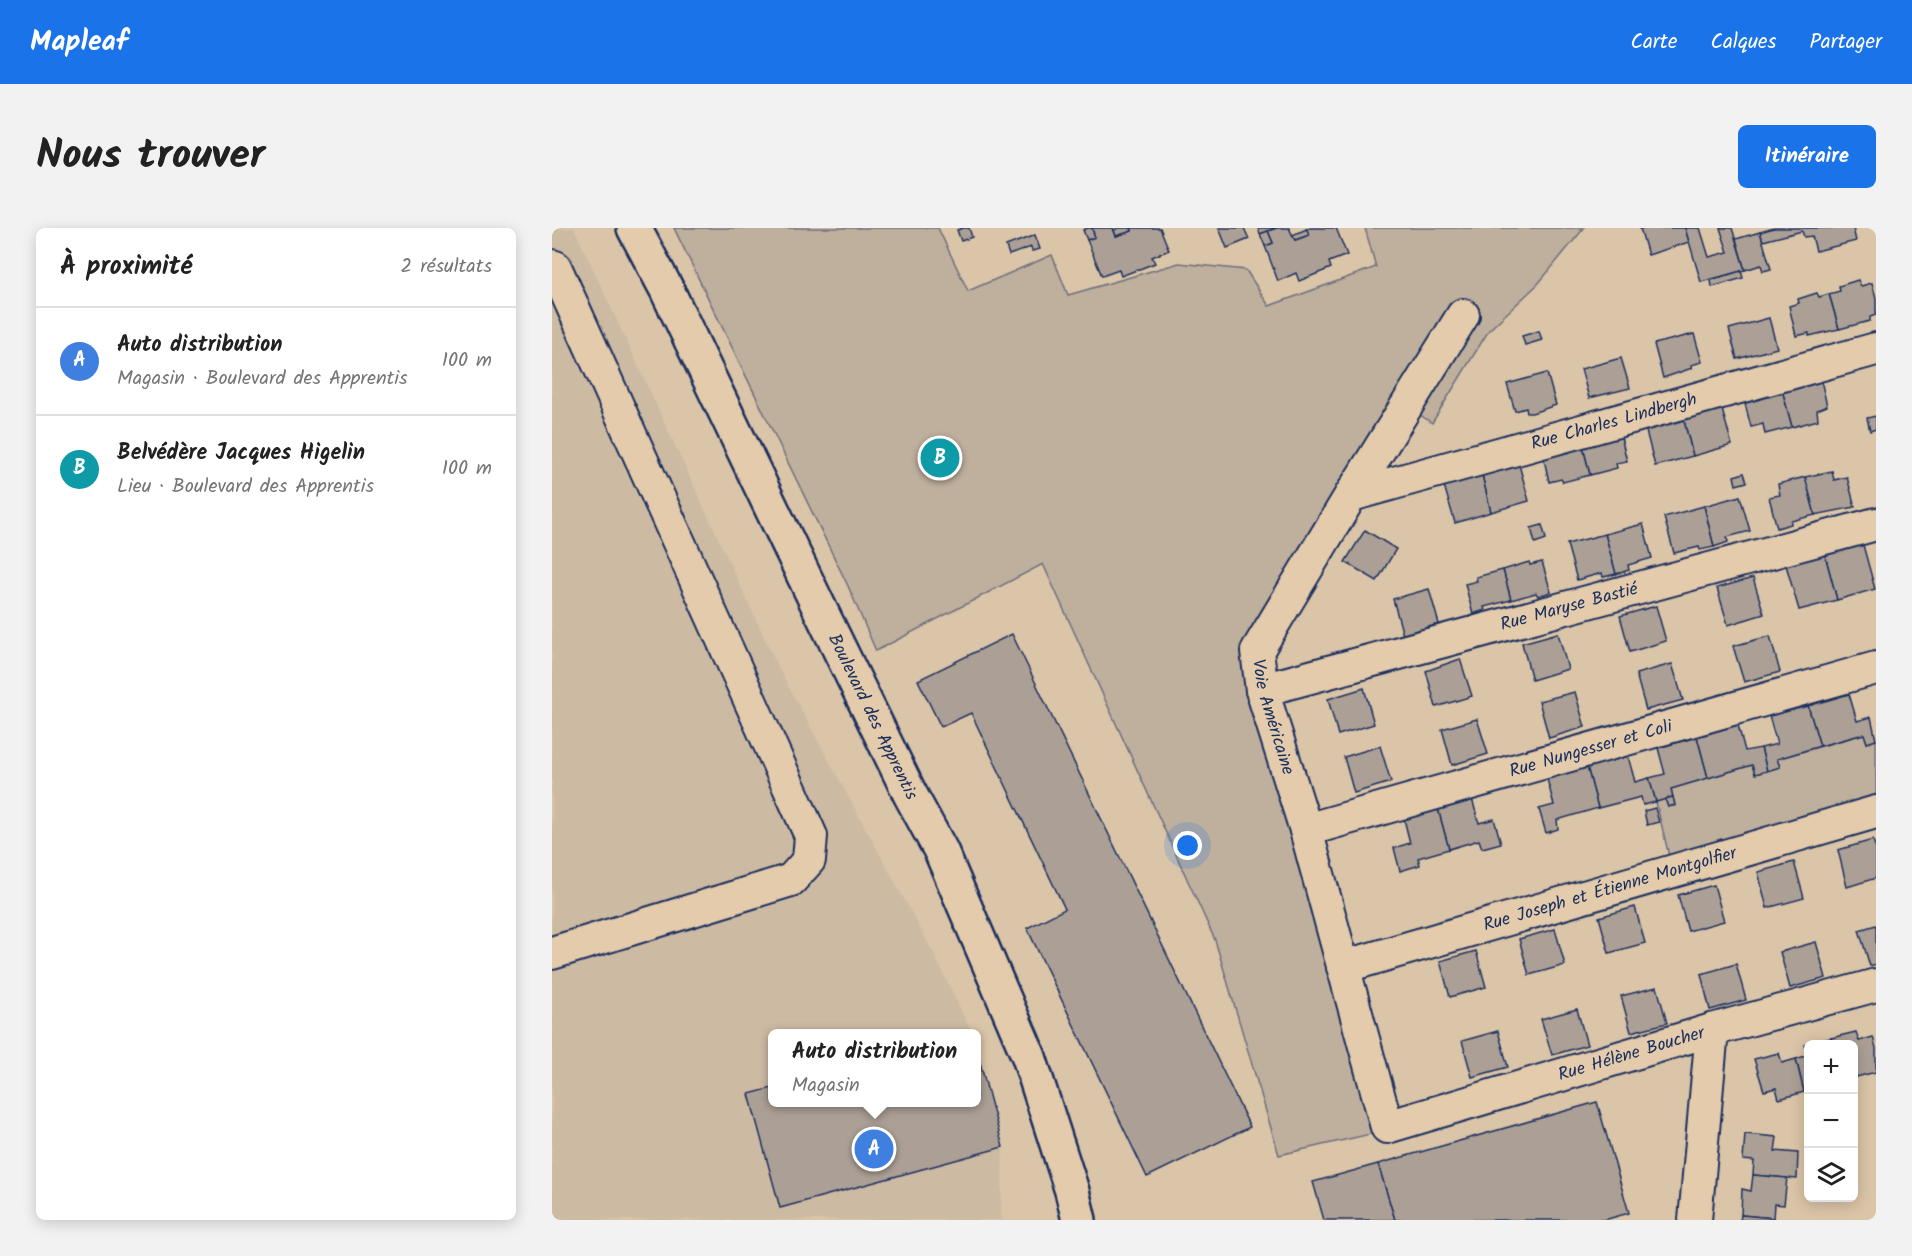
<!DOCTYPE html>
<html lang="fr">
<head>
<meta charset="utf-8">
<style>
  body { margin:0; font-family:Kalam,sans-serif; background:#f2f2f2; color:#222 }
  .controls { position:absolute; right:18px; bottom:18px; display:grid; overflow:hidden; border-radius:9px; box-shadow:0 3px 15px #0003 }
  .controls button { width:54px; height:54px; display:grid; place-items:center; padding:0; border:0; border-bottom:2px solid #e0e0e0; background:#fff; color:#222; font:30px sans-serif }
  .you { position:absolute; left:636px; top:618px; width:21px; height:21px; margin:-15px; border:4px solid #fff; border-radius:50%; background:#1a73e8; box-shadow:0 0 0 9px #1a73e833 }
  .badge { display:grid; place-items:center; width:39px; height:39px; border-radius:50%; background:#1a73e8; color:#fff; font-size:20px; font-weight:700 }
  .pin { position:absolute; translate:-50% -50%; border:3px solid #fff; box-shadow:0 2px 6px #0006 }
  .popup { position:absolute; left:216px; top:801px; width:213px; height:78px; box-sizing:border-box; display:grid; place-content:center; border-radius:9px; background:#fff; filter:drop-shadow(0 2px 4px #0005); font-size:20px; white-space:nowrap; color:#767676 }
  .popup b { font-size:22px; color:#222 }
  .popup::after { content:''; position:absolute; left:50%; top:100%; margin-left:-12px; border:12px solid transparent; border-top-color:#fff }
  .list { margin:0; padding:0; list-style:none }
  h2 { display:flex; justify-content:space-between; align-items:center; height:78px; margin:0; padding:0 24px; font-size:26px }
  h2 small { font-size:20px; font-weight:400; color:#767676 }
  .list li { display:grid; grid-template-columns:39px 1fr auto; gap:18px; align-items:center; box-sizing:border-box; height:108px; padding:0 24px; border-top:2px solid #e0e0e0 }
  .list b { display:block; font-size:22px; white-space:nowrap }
  .list p { margin:0; font-size:20px; white-space:nowrap; color:#767676 }
  .list em { font-size:20px; font-style:normal; color:#767676 }
  .icon { flex:none; width:33px; height:33px; fill:none; stroke:currentColor; stroke-width:2; stroke-linecap:round; stroke-linejoin:round }
  .map { position:relative; flex:none; width:1324px; height:992px; overflow:hidden; border-radius:9px }
  header { display:flex; align-items:center; gap:36px; box-sizing:border-box; height:84px; padding:0 30px; background:#1a73e8; color:#fff }
  header strong { font-size:28px }
  nav { display:flex; gap:33px; margin-inline-start:auto; font-size:21px }
  .intro { display:flex; align-items:center; justify-content:space-between; box-sizing:border-box; height:144px; padding:0 36px }
  h1 { margin:0; font-size:42px }
  .button { padding:15px 27px; border-radius:9px; background:#1a73e8; color:#fff; font-size:21px; font-weight:700 }
  main { display:flex; gap:36px; padding:0 36px }
  aside { flex:1; background:#fff; border-radius:9px; box-shadow:0 3px 15px #0003 }
  .map>svg:first-child { display:block }
  .built { fill:#cdbaa3 }
  .green { fill:#bfaf9d; stroke:#6d6f7e; stroke-width:1.5 }
  .building { fill:#aca096; stroke:#1b2f5e; stroke-width:1.5 }
  .lines { fill:none; stroke-linecap:round; stroke-linejoin:round }
  .minor-casing { stroke:#1b2f5e; stroke-width:36 }
  .major-casing { stroke:#1b2f5e; stroke-width:38 }
  .minor { stroke:#e3cbab; stroke-width:32 }
  .major { stroke:#e3cbab; stroke-width:33 }
  .labels { text-anchor:middle; dominant-baseline:central; stroke-width:6; stroke-linejoin:round; paint-order:stroke }
  .street-label { font-size:18px; fill:#1b2f5e; stroke:#e3cbab }
</style>
</head>
<body>
<header>
<strong>Mapleaf</strong>
<nav><a>Carte</a><a>Calques</a><a>Partager</a></nav>
</header>
<div class="intro"><h1>Nous trouver</h1><a class="button">Itinéraire</a></div>
<main>
<aside>
<h2>À proximité<small>2 résultats</small></h2>
<ul class="list">
<li><span class="badge" style="background:#3f7fe0">A</span><div><b>Auto distribution</b><p>Magasin · Boulevard des Apprentis</p></div><em>100 m</em></li>
<li><span class="badge" style="background:#0f9aa8">B</span><div><b>Belvédère Jacques Higelin</b><p>Lieu · Boulevard des Apprentis</p></div><em>100 m</em></li>
</ul>
</aside>
<div class="map">
<svg width="1324" height="992" viewBox="0 0 1324 992">
  <rect width="100%" height="100%" fill="#dbc5a8"/>
  <filter id="ink" filterUnits="userSpaceOnUse"><feTurbulence type="fractalNoise" baseFrequency=".0167" numOctaves="2"/><feDisplacementMap in="SourceGraphic" scale="12" xChannelSelector="R" yChannelSelector="G"/><feConvolveMatrix kernelMatrix="1 2 1 2 8 2 1 2 1" color-interpolation-filters="sRGB"/></filter>
  <g filter="url(#ink)">
    <path class="built" d="M0,0H22L227,441L382,726L420,805L220,806V874H424V820L451,919L449,992H0Z"/>
    <g class="green">
      <path d="M122,0H386L416,63L500,27L516,67L627,35L694,42L717,78L824,39L813,0H1032L986,56L937,102L880,195L865,185L697,419L823,905L727,927L663,712L491,336L324,423L296,358Z"/>
      <path d="M1312,506L1315,515L1324,512V570L1117,628L1104,574L1113,571L1116,579L1123,578L1119,561L1200,537L1228,539L1225,531Z"/>
    </g>
    <g class="building">
      <path d="M411,0H417L420,9L409,13L405,2Z"/>
      <path d="M536,0H540L543,9L535,12L531,2Z"/>
      <path d="M540,0H561L564,8L580,3L579,0H608L617,22L600,29L603,35L569,48L567,42L550,48L535,12L543,9Z"/>
      <path d="M566,0H579L580,3L564,8L562,2Z"/>
      <path d="M667,0H692L697,11L675,20Z"/>
      <path d="M706,0H725L708,6Z"/>
      <path d="M725,0H737L743,12L757,7L754,0H784L795,27L777,34L779,40L747,53L744,45L726,53L713,18L721,15L716,3Z"/>
      <path d="M1088,0H1133L1137,14L1096,27Z"/>
      <path d="M1133,0H1148L1157,29L1176,24L1168,0H1180L1193,42L1149,54Z"/>
      <path d="M1222,0H1301L1304,13L1264,23L1260,8L1252,9L1250,3L1211,13L1208,4Z"/>
      <path d="M755,1L757,7L743,12L740,7Z"/>
      <path d="M716,3L721,15L713,18L708,6Z"/>
      <path d="M1208,4L1219,41L1211,43L1209,37L1193,42L1184,11Z"/>
      <path d="M483,7L488,21L480,23L479,19L457,27L454,18Z"/>
      <path d="M1189,43L1191,50L1160,59L1159,52Z"/>
      <path d="M1306,52L1309,58L1320,55L1324,70V87L1318,89V93L1287,101L1277,66L1288,63L1287,58Z"/>
      <path d="M1265,65L1267,69L1277,66L1287,101L1257,108V105L1244,108L1237,78L1247,75L1246,71Z"/>
      <path d="M1217,90L1225,120L1185,131L1177,101Z"/>
      <path d="M987,103L990,112L973,117L970,108Z"/>
      <path d="M1142,106L1150,134L1139,137L1140,140L1111,150L1102,116Z"/>
      <path d="M1069,130L1078,160L1037,170L1029,141Z"/>
      <path d="M995,145L1004,177L980,185H975L974,180L963,183L955,156Z"/>
      <path d="M1268,148L1275,178L1265,182L1266,192L1240,199L1230,162Z"/>
      <path d="M1230,162L1240,199L1213,206L1211,196L1199,199L1191,168Z"/>
      <path d="M1169,178L1180,217L1141,228L1130,185Z"/>
      <path d="M1130,185L1141,228L1103,238L1093,199Z"/>
      <path d="M1324,188V201L1318,203L1315,190Z"/>
      <path d="M1067,201L1075,233L1064,235L1065,240L1038,247L1030,215Z"/>
      <path d="M1030,215L1038,247L1011,254L1009,251L997,254L990,222Z"/>
      <path d="M391,216L403,240L387,248L375,224Z"/>
      <path d="M966,233L977,273L939,284L928,239Z"/>
      <path d="M928,239L939,284L903,295L891,254Z"/>
      <path d="M1280,243L1282,252L1295,249L1303,279L1263,287L1253,249Z"/>
      <path d="M1192,245L1195,254L1184,257L1182,248Z"/>
      <path d="M1253,249L1263,287L1239,293V296L1225,300L1217,269L1228,267L1226,256Z"/>
      <path d="M1188,268L1198,303L1175,309L1176,314L1162,319L1152,278Z"/>
      <path d="M1152,278L1162,319L1148,322L1147,319L1122,325L1112,289Z"/>
      <path d="M1091,296L1100,330L1076,337L1077,342L1064,346L1053,306Z"/>
      <path d="M990,297L994,311L983,315L979,300Z"/>
      <path d="M813,302L844,321L825,353L793,334Z"/>
      <path d="M1053,306L1064,346L1051,349L1050,345L1025,352L1015,316Z"/>
      <path d="M1311,317L1323,361L1285,372L1273,327Z"/>
      <path d="M1273,327L1285,372L1247,382L1234,337Z"/>
      <path d="M977,334L978,337L990,334L999,364L986,368L984,365L959,372L951,342Z"/>
      <path d="M951,342L959,372L932,379L933,382L921,386L913,356L925,353L924,349Z"/>
      <path d="M1201,350L1212,386L1176,397L1165,360Z"/>
      <path d="M877,361L887,396L851,407L841,371Z"/>
      <path d="M1104,378L1114,413L1078,424L1068,388Z"/>
      <path d="M1006,405L1016,441L980,452L970,415Z"/>
      <path d="M460,406L698,899L595,949L475,700L513,681L419,485L389,499L366,452Z"/>
      <path d="M1218,408L1228,444L1192,454L1181,418Z"/>
      <path d="M908,431L920,468L884,479L874,443Z"/>
      <path d="M1120,436L1131,472L1094,482L1084,446Z"/>
      <path d="M812,460L822,496L786,507L776,471Z"/>
      <path d="M1023,464L1033,499L997,510L987,473Z"/>
      <path d="M1297,466L1305,493L1319,489L1324,512L1315,515L1312,506L1268,518L1256,478Z"/>
      <path d="M1256,478L1268,518L1225,531L1228,539L1215,543L1209,520L1225,516L1217,488Z"/>
      <path d="M925,491L936,526L900,537L890,501Z"/>
      <path d="M1186,497L1193,523L1209,520L1215,543L1203,546L1200,537L1156,550L1145,509Z"/>
      <path d="M1145,509L1156,550L1119,561L1121,569L1104,574L1097,550L1113,546L1106,520Z"/>
      <path d="M828,518L839,554L802,565L792,529Z"/>
      <path d="M1076,528L1083,554L1097,550L1104,574L1091,577L1089,569L1046,580L1035,539Z"/>
      <path d="M1035,539L1046,580L1005,592L1006,601L994,605L987,581L1002,577L995,551Z"/>
      <path d="M1121,569L1123,577L1116,579L1113,571Z"/>
      <path d="M920,571L927,595L942,591L949,615L930,620L927,612L897,621L886,581Z"/>
      <path d="M1103,580L1107,594L1095,597L1092,583Z"/>
      <path d="M886,581L897,621L866,630L868,637L848,643L842,620L858,615L852,591Z"/>
      <path d="M1321,612L1324,621V650L1295,659L1286,622Z"/>
      <path d="M1242,634L1252,670L1215,680L1206,644Z"/>
      <path d="M1162,657L1172,693L1136,703L1126,667Z"/>
      <path d="M1083,679L1093,715L1057,725L1047,689Z"/>
      <path d="M1324,697V736L1318,738L1307,702Z"/>
      <path d="M1003,701L1013,737L977,747L967,711Z"/>
      <path d="M1264,714L1274,750L1238,760L1228,724Z"/>
      <path d="M924,723L934,759L898,769L888,733Z"/>
      <path d="M1184,736L1194,772L1158,782L1149,746Z"/>
      <path d="M1105,759L1115,795L1079,804L1069,768Z"/>
      <path d="M1025,781L1035,817L1000,827L989,791Z"/>
      <path d="M946,803L956,839L920,849L910,813Z"/>
      <path d="M1304,804L1307,813L1321,809L1324,820V844L1304,849L1302,839V816H1281L1279,810Z"/>
      <path d="M1279,810L1281,816H1256V863L1252,864L1244,831L1256,827L1253,817Z"/>
      <path d="M424,820L451,919L228,980L197,866L220,860V874H424Z"/>
      <path d="M1227,825L1230,835L1244,831L1252,864L1227,871L1224,860L1212,863L1202,831Z"/>
      <path d="M1045,874L1077,985L1052,992H843L826,936Z"/>
      <path d="M1193,906L1225,909L1223,923L1246,925L1245,951L1201,947L1202,933L1191,932Z"/>
      <path d="M826,936L843,992H772L761,954Z"/>
      <path d="M1201,947L1235,950L1232,977L1222,976L1221,990L1189,987L1190,961L1199,963Z"/>
      <path d="M1189,987L1221,990V992H1188Z"/>
    </g>
    <g class="lines">
      <g class="minor-casing">
        <g id="minor">
          <path d="M0,38L3,39L259,608L257,632L239,652L0,725"/>
          <path id="s1" d="M911,87L799,267L705,423L710,462L754,602L835,899L1160,802L1324,757"/>
          <path id="s2" d="M799,267L1324,121"/>
          <path id="s3" d="M710,462L1324,296"/>
          <path id="s4" d="M754,602L1324,440"/>
          <path id="s5" d="M791,739L1324,584"/>
          <path d="M1143,992L1160,802"/>
        </g>
      </g>
      <g class="major-casing">
        <g id="major">
          <path id="s6" d="M82,0L115,62L264,373L358,566L389,623L477,829L520,963L527,992"/>
        </g>
      </g>
      <use href="#minor" class="minor"/>
      <use href="#major" class="major"/>
    </g>
  </g>
  <g class="labels">
    <g class="street-label">
      <text stroke="none"><textPath href="#s2" startOffset="273">Rue Charles Lindbergh</textPath></text>
      <text stroke="none"><textPath href="#s3" startOffset="318">Rue Maryse Bastié</textPath></text>
      <text stroke="none"><textPath href="#s1" startOffset="462">Voie Américaine</textPath></text>
      <text stroke="none"><textPath href="#s6" startOffset="544">Boulevard des Apprentis</textPath></text>
      <text stroke="none"><textPath href="#s4" startOffset="296">Rue Nungesser et Coli</textPath></text>
      <text stroke="none"><textPath href="#s5" startOffset="278">Rue Joseph et Étienne Montgolfier</textPath></text>
      <text stroke="none"><textPath href="#s1" startOffset="1143">Rue Hélène Boucher</textPath></text>
    </g>
  </g>
</svg>
<div class="controls">
<button>+</button>
<button>−</button>
<button><svg class="icon" aria-label="layers" viewBox="0 0 24 24"><path d="M12 4l9 5-9 5-9-5zM3 14l9 5 9-5"/></svg></button>
</div>
<div class="you"></div>
<div class="pin badge" style="left:322px;top:921px;background:#3f7fe0">A</div>
<div class="popup"><b>Auto distribution</b>Magasin</div>
<div class="pin badge" style="left:388px;top:230px;background:#0f9aa8">B</div>
</div>
</main>
</body>
</html>
